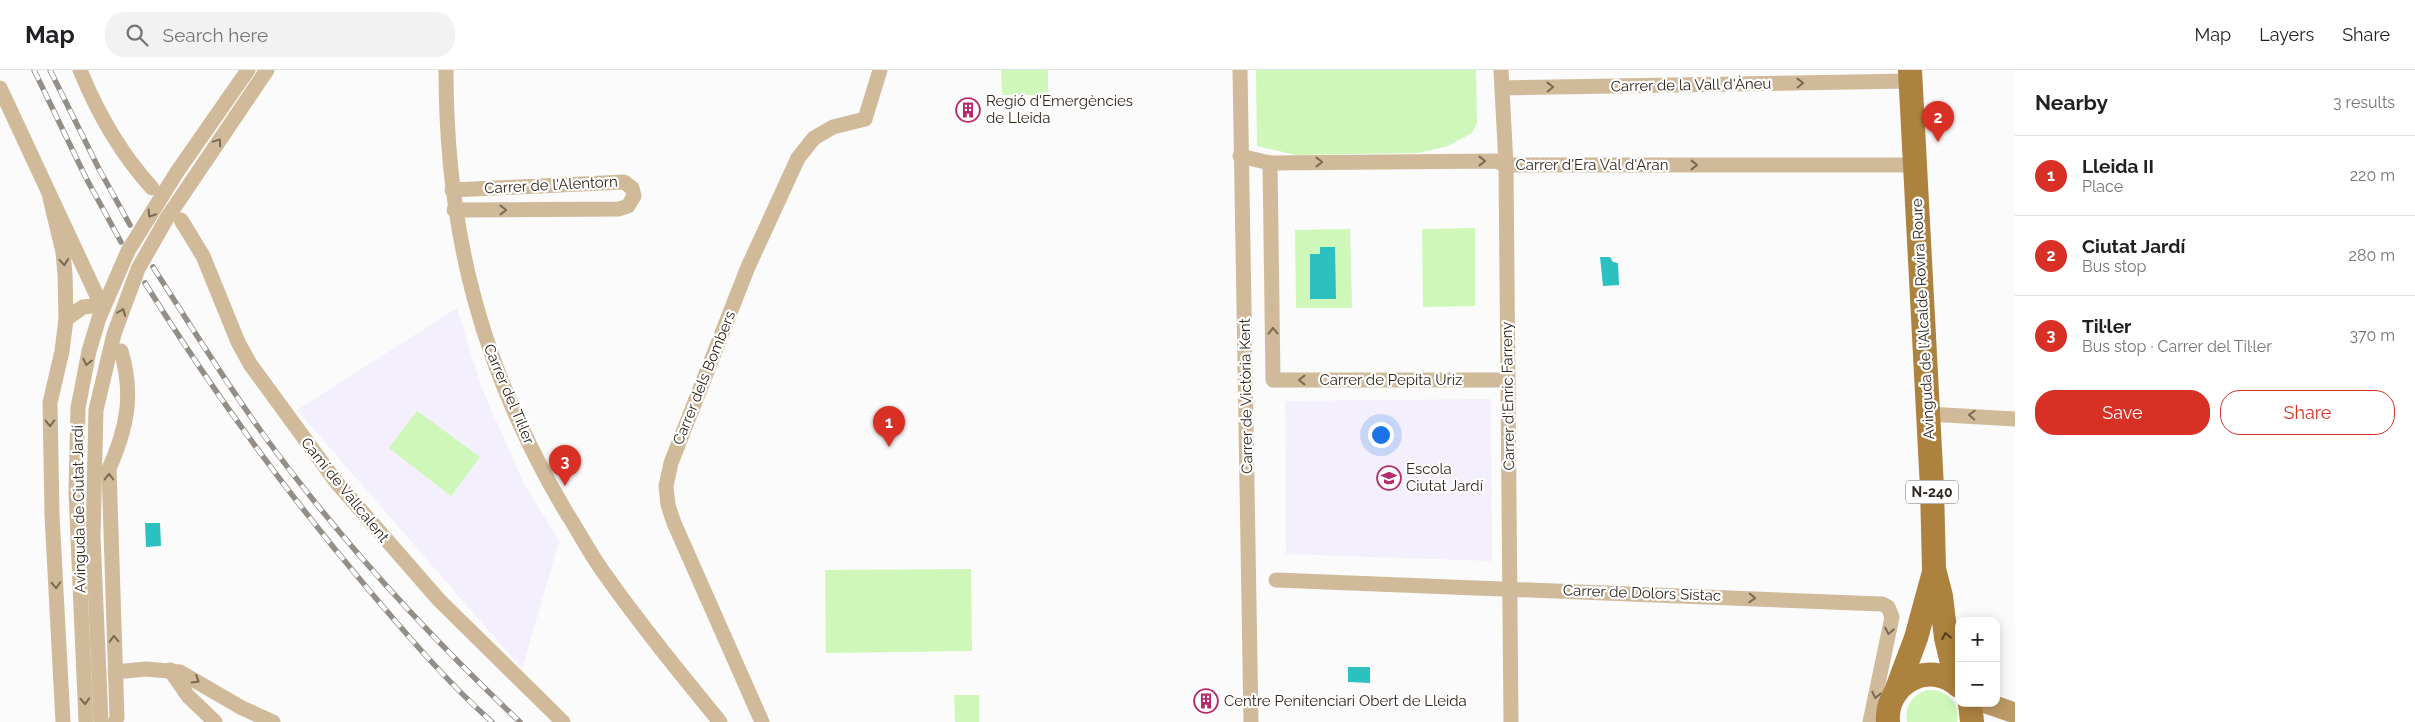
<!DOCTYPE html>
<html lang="en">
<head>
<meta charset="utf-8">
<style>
  body { margin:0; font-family:Raleway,sans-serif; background:#f2f2f2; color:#202124 }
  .controls { position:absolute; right:15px; bottom:15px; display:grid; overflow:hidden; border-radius:10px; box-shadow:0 2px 12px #0003 }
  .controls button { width:45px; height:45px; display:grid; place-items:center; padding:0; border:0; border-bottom:1px solid #e0e0e0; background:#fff; color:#202124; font:25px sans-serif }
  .you { position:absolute; left:1380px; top:364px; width:18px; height:18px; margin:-12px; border:4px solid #fff; border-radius:50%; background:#1a73e8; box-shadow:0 0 0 8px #1a73e833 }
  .badge { display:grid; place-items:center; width:32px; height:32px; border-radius:50%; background:#d93025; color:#fff; font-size:16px; font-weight:700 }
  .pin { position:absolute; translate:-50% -41px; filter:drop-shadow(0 1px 2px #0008) }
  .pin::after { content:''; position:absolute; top:26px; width:18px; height:15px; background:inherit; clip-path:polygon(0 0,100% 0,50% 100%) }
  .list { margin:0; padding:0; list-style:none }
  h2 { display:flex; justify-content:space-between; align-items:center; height:65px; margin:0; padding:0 20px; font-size:21px }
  h2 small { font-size:16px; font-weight:400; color:#757577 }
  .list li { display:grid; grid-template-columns:32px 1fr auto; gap:15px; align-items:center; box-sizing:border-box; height:80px; padding:0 20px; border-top:1px solid #e0e0e0 }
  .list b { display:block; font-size:19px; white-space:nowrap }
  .list p { margin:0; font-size:16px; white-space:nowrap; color:#757577 }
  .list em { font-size:16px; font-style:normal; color:#757577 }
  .actions { display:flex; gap:10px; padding:15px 20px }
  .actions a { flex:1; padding:11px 0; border:1px solid #d93025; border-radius:20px; text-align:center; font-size:18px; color:#d93025 }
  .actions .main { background:#d93025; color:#fff }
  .icon { flex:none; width:28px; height:28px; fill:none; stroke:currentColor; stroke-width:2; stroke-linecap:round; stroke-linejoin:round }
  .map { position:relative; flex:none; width:2015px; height:652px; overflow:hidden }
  header { display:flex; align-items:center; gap:30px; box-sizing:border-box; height:70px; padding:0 25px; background:#fff; border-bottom:1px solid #e0e0e0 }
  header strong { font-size:24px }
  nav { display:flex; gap:28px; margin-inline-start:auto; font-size:18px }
  .search { width:350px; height:45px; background:#f2f2f2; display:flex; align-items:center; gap:12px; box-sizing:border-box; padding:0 18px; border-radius:20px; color:#757577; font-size:19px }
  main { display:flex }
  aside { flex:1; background:#fff }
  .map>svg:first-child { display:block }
  .education { fill:#f3effc }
  .green { fill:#cef7b9 }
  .water { fill:#2cc0c1 }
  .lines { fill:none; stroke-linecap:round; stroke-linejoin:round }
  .street { stroke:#d1ba99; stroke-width:15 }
  .secondary { stroke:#bc9a66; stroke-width:21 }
  .primary { stroke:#ac823e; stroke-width:24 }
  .rail-casing { stroke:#948e89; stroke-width:5.5 }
  .rail { stroke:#fff; stroke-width:4; stroke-dasharray:11; stroke-linecap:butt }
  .oneway { stroke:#796954 }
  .oneway2 { stroke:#564226 }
  .labels { text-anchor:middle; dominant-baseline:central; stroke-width:4.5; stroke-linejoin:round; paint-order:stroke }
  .shield { fill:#fff; stroke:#6f6760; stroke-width:1 }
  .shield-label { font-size:14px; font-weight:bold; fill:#31261c }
  .street-label { font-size:15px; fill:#31261c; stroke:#fff }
  .poi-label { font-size:15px; fill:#31261c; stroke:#fff; text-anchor:start }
</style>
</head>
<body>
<header>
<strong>Map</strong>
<div class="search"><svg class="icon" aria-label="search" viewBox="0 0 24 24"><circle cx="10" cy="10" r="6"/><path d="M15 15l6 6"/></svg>Search here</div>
<nav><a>Map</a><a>Layers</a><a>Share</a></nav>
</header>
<main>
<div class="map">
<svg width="2015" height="652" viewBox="0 0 2015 652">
  <rect width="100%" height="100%" fill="#fbfbfb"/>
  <g class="education">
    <path d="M457,238L481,316L523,412L559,471L522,599L297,340Z"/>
    <path d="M1491,329L1492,491L1286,484L1285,331Z"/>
  </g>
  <g class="green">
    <path d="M1001,0H1048V25H1002Z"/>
    <path d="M1256,0H1476L1477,53L1472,63L1448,76L1418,83L1296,85L1257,76Z"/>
    <path d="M1475,158V236L1423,237L1422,159Z"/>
    <path d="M1350,159L1352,238H1296L1295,160Z"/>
    <path d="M417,341L480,387L451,426L389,378Z"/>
    <path d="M971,499L972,581L826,583L825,500Z"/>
    <path d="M1927,620C1946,619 1960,632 1957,652H1907C1904,637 1912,625 1927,620Z"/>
    <path d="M954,625H979V652H955Z"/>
  </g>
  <g class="water">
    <path d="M1320,177H1335L1336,229H1310V184H1320Z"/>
    <path d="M1600,187H1610L1613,192L1618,193L1619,215L1603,216Z"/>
    <path d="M145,453H160L161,476L146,477Z"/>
    <path d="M1348,597H1370V613L1348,612Z"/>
  </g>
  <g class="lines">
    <g class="street">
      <path d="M80,0C98,44 120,83 152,118"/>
      <path d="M446,0C446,164 482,300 566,442C579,462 590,484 604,503C640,554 680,603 720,652"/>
      <path d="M1240,0L1251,652"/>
      <path d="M1501,0L1506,95L1511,652"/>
      <path d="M0,18L97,226"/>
      <path d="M1502,18L1910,11"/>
      <path d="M1240,86L1270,93L1496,91L1506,95H1916"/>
      <path d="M1270,93L1273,310H1508"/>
      <path d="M452,120L624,112L632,118L634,126L628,136L619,139L454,140"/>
      <path d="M50,128L63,182L65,204L66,249L62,281L50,333L52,445L63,652"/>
      <path d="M181,150L203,186L238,272L250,294L337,413L439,530L563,652"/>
      <path d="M66,249L83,237L93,236"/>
      <path d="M1928,344L2015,349"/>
      <path d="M1276,510L1882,534L1888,537L1892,547L1870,652"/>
      <path d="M170,600L188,626L215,652"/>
      <path d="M115,602L146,599L180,602L242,638L273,652"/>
      <path d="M86,652L76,422L78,338L89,281L99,248L128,181L177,102L248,0"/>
      <path d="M101,652L93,467L96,340L114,264L138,199L167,148L267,0"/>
      <path d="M115,652L117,648L109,399C127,358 134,325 121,281"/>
      <path d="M762,652L674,453L668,435L666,416L671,393L748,197L798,88L814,68L833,57L865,49L880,0"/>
    </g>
    <path class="secondary" d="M1986,633L2015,643"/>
    <g class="primary">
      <path d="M1910,0L1932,418L1934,499L1941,526L1946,568L1957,614"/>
      <path d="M1895,624L1916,568L1934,502"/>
      <path d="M1970,633L1972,652"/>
      <path d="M1888,652C1885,613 1929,589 1959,616"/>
    </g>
    <g class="rail-casing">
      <g id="rail">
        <path d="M34,0L86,108L121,172"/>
        <path d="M50,0L99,99L130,155"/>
        <path d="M153,197C189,253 224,310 263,364C338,468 427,564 520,652"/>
        <path d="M145,213C212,321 286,422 368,519C407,565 447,612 492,652"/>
      </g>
    </g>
    <use href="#rail" class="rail"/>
  </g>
  <defs><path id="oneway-chevron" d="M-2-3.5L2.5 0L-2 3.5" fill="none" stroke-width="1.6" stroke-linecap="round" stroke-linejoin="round" transform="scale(1.25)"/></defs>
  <g class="oneway">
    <use href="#oneway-chevron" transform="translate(1800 13) rotate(-1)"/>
    <use href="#oneway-chevron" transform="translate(1550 17) rotate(-1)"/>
    <use href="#oneway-chevron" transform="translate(218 72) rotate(-56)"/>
    <use href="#oneway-chevron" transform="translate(1482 91)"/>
    <use href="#oneway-chevron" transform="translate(1319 92)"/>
    <use href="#oneway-chevron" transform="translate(1694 95)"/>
    <use href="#oneway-chevron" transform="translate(503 140)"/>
    <use href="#oneway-chevron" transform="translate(151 144) rotate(122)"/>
    <use href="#oneway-chevron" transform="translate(64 192) rotate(85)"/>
    <use href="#oneway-chevron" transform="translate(122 242) rotate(-69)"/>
    <use href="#oneway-chevron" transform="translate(1273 261) rotate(-91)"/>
    <use href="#oneway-chevron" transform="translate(87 292) rotate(103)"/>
    <use href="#oneway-chevron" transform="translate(1302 310) rotate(-180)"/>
    <use href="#oneway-chevron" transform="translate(1972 345) rotate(-177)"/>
    <use href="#oneway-chevron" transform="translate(50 353) rotate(89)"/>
    <use href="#oneway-chevron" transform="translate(109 407) rotate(-90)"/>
    <use href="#oneway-chevron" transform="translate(56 515) rotate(87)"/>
    <use href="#oneway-chevron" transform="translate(1752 528) rotate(2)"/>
    <use href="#oneway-chevron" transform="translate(1889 561) rotate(102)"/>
    <use href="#oneway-chevron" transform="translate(114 569) rotate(-92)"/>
    <use href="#oneway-chevron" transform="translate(196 610) rotate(30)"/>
    <use href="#oneway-chevron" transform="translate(1876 625) rotate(102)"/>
    <use href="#oneway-chevron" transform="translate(85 631) rotate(87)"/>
  </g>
  <use class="oneway2" href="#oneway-chevron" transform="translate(1946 566) rotate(-101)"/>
  <defs>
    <g id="building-ring" transform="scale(1.25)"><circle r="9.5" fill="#fff" stroke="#b42c6b" stroke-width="1.5"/><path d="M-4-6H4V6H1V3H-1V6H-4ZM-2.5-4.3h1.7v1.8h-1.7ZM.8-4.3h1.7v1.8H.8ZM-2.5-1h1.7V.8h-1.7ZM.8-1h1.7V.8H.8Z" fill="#b42c6b"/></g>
    <g id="school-ring" transform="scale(1.25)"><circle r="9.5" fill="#fff" stroke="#b42c6b" stroke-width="1.5"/><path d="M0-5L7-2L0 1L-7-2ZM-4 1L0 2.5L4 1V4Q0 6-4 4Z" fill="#b42c6b"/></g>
  </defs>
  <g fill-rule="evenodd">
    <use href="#building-ring" x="968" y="40"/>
    <use href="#school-ring" x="1389" y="408"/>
    <use href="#building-ring" x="1206" y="631"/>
  </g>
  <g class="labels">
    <rect class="shield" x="1906" y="410.5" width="52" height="23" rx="4"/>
    <g class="shield-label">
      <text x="1932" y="422">N-240</text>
    </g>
    <g class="street-label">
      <text transform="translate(1691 15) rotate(-1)">Carrer de la Vall d'Àneu</text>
      <text x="1592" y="95">Carrer d'Era Val d'Aran</text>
      <text transform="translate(551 115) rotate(-3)">Carrer de l'Alentorn</text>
      <text transform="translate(1923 249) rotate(-93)">Avinguda de l'Alcalde Rovira Roure</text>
      <text transform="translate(704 308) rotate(-68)">Carrer dels Bombers</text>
      <text x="1391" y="310">Carrer de Pepita Uriz</text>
      <text transform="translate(509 324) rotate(67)">Carrer del Til·ler</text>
      <text transform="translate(1246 326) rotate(-91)">Carrer de Victòria Kent</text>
      <text transform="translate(1508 326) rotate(-91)">Carrer d'Enric Farreny</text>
      <text transform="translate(345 420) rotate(51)">Camí de Vallcalent</text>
      <text transform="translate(79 439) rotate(-91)">Avinguda de Ciutat Jardí</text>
      <text transform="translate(1642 523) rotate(2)">Carrer de Dolors Sistac</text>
    </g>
    <g class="poi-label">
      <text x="986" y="31">Regió d'Emergències<tspan x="986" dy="17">de Lleida</tspan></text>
      <text x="1406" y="399">Escola<tspan x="1406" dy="17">Ciutat Jardí</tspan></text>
      <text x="1224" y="631">Centre Penitenciari Obert de Lleida</text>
    </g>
  </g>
</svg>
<div class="controls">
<button>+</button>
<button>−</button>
</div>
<div class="you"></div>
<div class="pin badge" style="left:889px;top:377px">1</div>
<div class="pin badge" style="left:1938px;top:72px">2</div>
<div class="pin badge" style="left:565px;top:416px">3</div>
</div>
<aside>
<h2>Nearby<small>3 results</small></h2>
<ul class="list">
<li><span class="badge">1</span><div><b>Lleida II</b><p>Place</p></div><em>220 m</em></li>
<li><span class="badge">2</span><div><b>Ciutat Jardí</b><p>Bus stop</p></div><em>280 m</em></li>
<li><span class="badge">3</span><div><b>Til·ler</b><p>Bus stop · Carrer del Til·ler</p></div><em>370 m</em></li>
</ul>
<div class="actions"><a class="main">Save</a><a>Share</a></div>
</aside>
</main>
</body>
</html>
